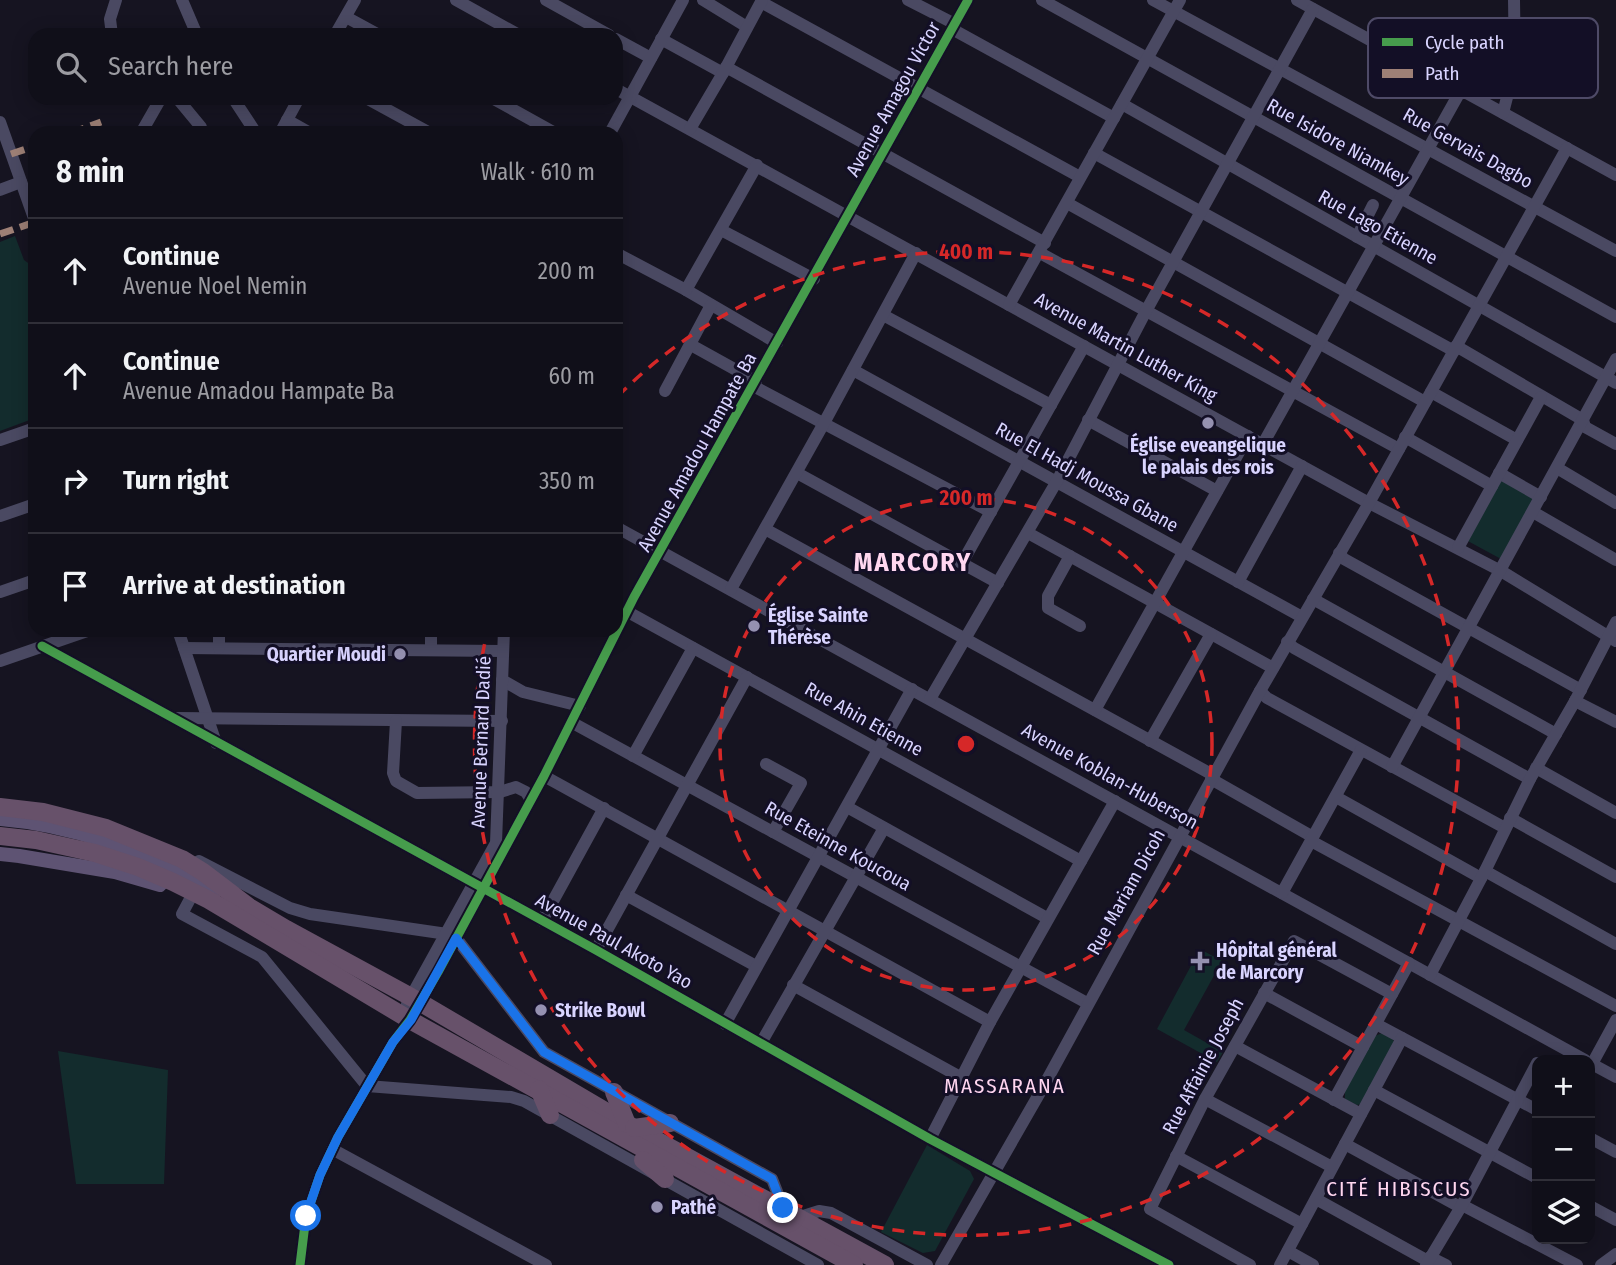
<!DOCTYPE html>
<html lang="en">
<head>
<meta charset="utf-8">
<style>
  body { margin:0; font-family:"Fira Sans Condensed",sans-serif; background:#1e1d26; color:#f1f3f6 }
  .controls { position:absolute; right:21px; bottom:21px; display:grid; overflow:hidden; border-radius:14px; box-shadow:0 4px 18px #0003 }
  .controls button { width:63px; height:63px; display:grid; place-items:center; padding:0; border:0; border-bottom:2px solid #302f38; background:#100f19; color:#f1f3f6; font:35px sans-serif }
  .stop { position:absolute; width:21px; height:21px; margin:-16px; border:5px solid #1a73e8; border-radius:50%; background:#fff }
  .stop.end { background:#1a73e8; border-color:#fff; box-shadow:0 2px 7px #0008 }
  .list { margin:0; padding:0; list-style:none }
  h2 { display:flex; justify-content:space-between; align-items:center; height:91px; margin:0; padding:0 28px; font-size:30px }
  h2 small { font-size:23px; font-weight:400; color:#9c9ca2 }
  .list li { display:grid; grid-template-columns:46px 1fr auto; gap:21px; align-items:center; box-sizing:border-box; height:105px; padding:0 28px; border-top:2px solid #302f38 }
  .list b { display:block; font-size:26px; white-space:nowrap }
  .list p { margin:0; font-size:23px; white-space:nowrap; color:#9c9ca2 }
  .list em { font-size:23px; font-style:normal; color:#9c9ca2 }
  .icon { flex:none; width:38px; height:38px; fill:none; stroke:currentColor; stroke-width:2; stroke-linecap:round; stroke-linejoin:round }
  .map { position:relative; flex:none; width:1616px; height:1265px; overflow:hidden }
  .search { position:absolute; background:#100f19; box-shadow:0 4px 18px #0003; left:28px; top:28px; width:595px; height:77px; display:flex; align-items:center; gap:18px; box-sizing:border-box; padding:0 24px; border-radius:21px; color:#9c9ca2; font-size:26px }
  .panel { position:absolute; background:#100f19; box-shadow:0 4px 18px #0003; left:28px; top:126px; width:595px; height:511px; border-radius:21px }
  .map>svg:first-child { display:block }
  .green { fill:#132c2d }
  .lines { fill:none; stroke-linecap:round; stroke-linejoin:round }
  .minor { stroke:#4a4962; stroke-width:12 }
  .major { stroke:#5e5373; stroke-width:14 }
  .highway { stroke:#67516a; stroke-width:18 }
  .quiet { stroke:#9e8076; stroke-width:7; stroke-dasharray:14 7; stroke-linecap:butt }
  .cycleway-casing { stroke:#130f26; stroke-width:13 }
  .cycleway { stroke:#469c4c; stroke-width:9 }
  .route { stroke:#1a73e8; stroke-width:9 }
  .ring { fill:none; stroke:#d62828; stroke-width:3.5; stroke-dasharray:12 9 }
  .poi-dot { fill:#9591b1; stroke:#130f26; stroke-width:2.5 }
  .labels { text-anchor:middle; dominant-baseline:central; stroke-width:6; stroke-linejoin:round; paint-order:stroke }
  .street-label { font-size:19px; fill:#d9d4ff; stroke:#130f26 }
  .poi-label { font-size:19px; font-weight:bold; fill:#d9d4ff; stroke:#130f26; text-anchor:start }
  .neighbourhood-label { font-size:21px; letter-spacing:2px; fill:#ffd6f0; stroke:#130f26 }
  .district-label { font-size:26px; font-weight:bold; letter-spacing:2px; fill:#ffd6f0; stroke:#130f26 }
  .key { fill:#130f26; stroke:#4e4a67; stroke-width:2 }
  .key-label { font-size:19px; fill:#d9d4ff }
  .centre { fill:#d62828; stroke:#130f26; stroke-width:3.5 }
  .ring-label { font-size:21px; text-anchor:middle; font-weight:bold; fill:#d62828; stroke:#130f26; stroke-width:6; stroke-linejoin:round; paint-order:stroke }
</style>
</head>
<body>
<div class="map">
<svg width="1616" height="1265" viewBox="0 0 1616 1265">
  <rect width="100%" height="100%" fill="#161421"/>
  <g class="green">
    <path d="M15,236L24,260L35,268V418L0,431V242Z"/>
    <path d="M1500,479L1535,498L1501,559L1466,540Z"/>
    <path d="M1200,949L1222,961L1184,1030L1223,1052L1217,1062L1157,1029Z"/>
    <path d="M1382,1033L1389,1034L1395,1043L1361,1104L1357,1105L1345,1099V1091L1375,1036Z"/>
    <path d="M58,1051L168,1070L164,1184H76Z"/>
    <path d="M927,1145L970,1171L974,1179L935,1251L923,1253L881,1232Z"/>
  </g>
  <g class="lines">
    <g class="minor">
      <path d="M182,0L197,35"/>
      <path d="M456,0L519,35"/>
      <path d="M546,0L609,35"/>
      <path d="M703,0L747,27"/>
      <path d="M908,0L955,24"/>
      <path d="M1042,0L1616,317"/>
      <path d="M1153,0L1616,251"/>
      <path d="M1297,0L1616,175"/>
      <path d="M761,2L1080,177"/>
      <path d="M346,17L379,35"/>
      <path d="M952,29L1114,118"/>
      <path d="M112,35L110,19L116,0"/>
      <path d="M335,35L355,0"/>
      <path d="M616,39L651,58"/>
      <path d="M661,39L723,73"/>
      <path d="M726,67L1045,243"/>
      <path d="M616,89L1369,503L1501,571L1616,641"/>
      <path d="M177,98L201,127"/>
      <path d="M233,98L256,133"/>
      <path d="M366,98L430,133"/>
      <path d="M492,98L555,133"/>
      <path d="M1122,104L1616,383"/>
      <path d="M1503,113L1515,66L1514,0"/>
      <path d="M287,120L310,133"/>
      <path d="M0,122L35,221"/>
      <path d="M690,129L723,73L762,0"/>
      <path d="M141,133L161,98"/>
      <path d="M280,133L299,98"/>
      <path d="M610,133L683,0"/>
      <path d="M1094,153L1454,351"/>
      <path d="M0,190L21,182"/>
      <path d="M1067,203L1425,402"/>
      <path d="M721,230L814,279"/>
      <path d="M1357,237L1373,205"/>
      <path d="M616,253L686,290L777,343"/>
      <path d="M1040,253L1399,449"/>
      <path d="M686,290L757,165"/>
      <path d="M1009,305L1180,0"/>
      <path d="M883,315L1051,405"/>
      <path d="M691,345L756,381"/>
      <path d="M1456,346L1583,420L1585,427L1616,444"/>
      <path d="M853,370L1302,617"/>
      <path d="M753,386L991,512"/>
      <path d="M665,391L711,305"/>
      <path d="M1431,392L1517,440"/>
      <path d="M1088,420L1217,491"/>
      <path d="M1405,437L1492,486"/>
      <path d="M0,440L35,428"/>
      <path d="M1263,444L1461,90"/>
      <path d="M1557,468L1616,503"/>
      <path d="M797,473L998,583"/>
      <path d="M1499,473L1541,497"/>
      <path d="M1533,512L1616,560"/>
      <path d="M0,516L35,504"/>
      <path d="M616,527L1585,1060"/>
      <path d="M765,529L1213,775"/>
      <path d="M1028,533L1273,668"/>
      <path d="M1458,548L1541,397"/>
      <path d="M1339,553L1344,559L1581,690"/>
      <path d="M1070,556L1048,596V608L1080,626"/>
      <path d="M962,563L1084,346"/>
      <path d="M1238,582L1302,466"/>
      <path d="M731,589L824,423L916,253"/>
      <path d="M0,592L35,580"/>
      <path d="M1313,599L1556,734"/>
      <path d="M628,612L1081,861"/>
      <path d="M178,630L216,743"/>
      <path d="M431,630V650"/>
      <path d="M1287,642L1294,648L1530,779"/>
      <path d="M42,646L596,950L930,1139L1169,1265"/>
      <path d="M184,648L503,651"/>
      <path d="M219,648V630"/>
      <path d="M0,661L90,630"/>
      <path d="M502,680L523,692L580,706"/>
      <path d="M1260,691L1267,698L1505,828"/>
      <path d="M930,699L1057,481L1146,311L1313,9"/>
      <path d="M1575,701L1616,722"/>
      <path d="M1095,710L1248,436"/>
      <path d="M176,718L502,721"/>
      <path d="M396,721L393,773L396,781L417,793L500,792L516,787L526,792L531,800"/>
      <path d="M571,722L1087,1003"/>
      <path d="M1150,741L1211,634"/>
      <path d="M633,756L693,648"/>
      <path d="M766,764L801,783L773,832"/>
      <path d="M1392,767L1616,359"/>
      <path d="M1536,768L1616,813"/>
      <path d="M544,776L990,1022"/>
      <path d="M1211,779L1313,837"/>
      <path d="M1336,797L1481,878"/>
      <path d="M847,807L1047,918"/>
      <path d="M1510,818L1616,877"/>
      <path d="M1311,841L1616,1006"/>
      <path d="M199,861L290,908L310,914L447,934"/>
      <path d="M1485,871L1616,944"/>
      <path d="M1282,893L1361,750"/>
      <path d="M626,895L756,966"/>
      <path d="M190,899L182,914L262,957L367,1086L511,1097L524,1101L818,1265"/>
      <path d="M542,921L604,808"/>
      <path d="M456,938L544,1052L772,1179L783,1207"/>
      <path d="M596,950L747,677"/>
      <path d="M1430,975L1485,871L1530,779L1575,701L1616,622"/>
      <path d="M793,985L962,1078"/>
      <path d="M1264,993L1363,1047"/>
      <path d="M407,1004L496,843L504,630"/>
      <path d="M725,1024L912,689"/>
      <path d="M1376,1024L1537,1110"/>
      <path d="M761,1043L884,828"/>
      <path d="M1235,1046L1361,1114"/>
      <path d="M1590,1063L1616,1077"/>
      <path d="M1592,1064L1616,1020"/>
      <path d="M1374,1090L1537,1178"/>
      <path d="M1205,1099L1332,1167"/>
      <path d="M1334,1100L1409,963"/>
      <path d="M1590,1138L1616,1152"/>
      <path d="M930,1139L990,1022L1115,801"/>
      <path d="M1345,1144L1460,1207"/>
      <path d="M332,1149L546,1265"/>
      <path d="M1176,1156L1302,1224"/>
      <path d="M1316,1199L1428,1261"/>
      <path d="M1462,1205L1577,1265"/>
      <path d="M1590,1206L1616,1220"/>
      <path d="M800,1217L819,1211L831,1213L927,1265"/>
      <path d="M1288,1251L1313,1265"/>
      <path d="M1430,1257L1446,1265"/>
      <path d="M300,1265L306,1216L320,1175L338,1137L393,1042L410,1020L438,972L544,776L634,597L968,0"/>
      <path d="M941,1265L1042,1089L1260,691L1369,503L1567,148"/>
      <path d="M1250,1265L1150,1209L1205,1099L1294,941L1392,994"/>
      <path d="M1280,1265L1402,1038"/>
      <path d="M1426,1265L1462,1205L1537,1063"/>
      <path d="M1601,1265L1616,1254"/>
    </g>
    <g class="major">
      <path d="M0,819C76,825 150,854 217,890"/>
      <path d="M0,854L19,856L115,872L160,885"/>
    </g>
    <g class="highway">
      <path d="M0,807L43,812L106,828L182,859L203,872L249,907L286,929L411,997L634,1128L885,1265"/>
      <path d="M0,836L36,840L95,853L138,867L173,882L209,900L410,1020L854,1265"/>
      <path d="M539,1089L550,1115"/>
      <path d="M614,1092L627,1124"/>
      <path d="M634,1128L670,1123"/>
      <path d="M643,1160L665,1179"/>
    </g>
    <g class="quiet">
      <path d="M71,133L101,122"/>
      <path d="M11,154L35,146"/>
      <path d="M0,234L35,222"/>
    </g>
    <g class="cycleway-casing">
      <g id="cycleway">
        <path d="M42,646L596,950L930,1139L1169,1265"/>
        <path d="M300,1265L306,1216L320,1175L338,1137L393,1042L410,1020L438,972L544,776L634,597L968,0"/>
      </g>
    </g>
    <use href="#cycleway" class="cycleway"/>
  </g>
  <g class="lines">
    <path class="route" d="M306,1216L320,1175L338,1137L393,1042L411,1020L456,938L544,1052L772,1179L783,1208"/>
  </g>
  <g class="ring">
    <circle cx="966" cy="744" r="246"/>
    <path d="M618 396A492 492 0 1 1 487 633"/>
  </g>
  <g class="poi-dot">
    <circle cx="1208" cy="423" r="7"/>
    <circle cx="754" cy="626" r="7"/>
    <circle cx="400" cy="654" r="7"/>
    <path d="M1196.5 950.5h7v7h7v7h-7v7h-7v-7h-7v-7h7z"/>
    <circle cx="541" cy="1010" r="7"/>
    <circle cx="657" cy="1207" r="7"/>
  </g>
  <g class="labels">
    <g class="street-label">
      <text transform="translate(893 99) rotate(-61)">Avenue Amagou Victor</text>
      <text transform="translate(1338 142) rotate(29)">Rue Isidore Niamkey</text>
      <text transform="translate(1468 148) rotate(29)">Rue Gervais Dagbo</text>
      <text transform="translate(1378 227) rotate(29)">Rue Lago Etienne</text>
      <text transform="translate(1126 347) rotate(29)">Avenue Martin Luther King</text>
      <text transform="translate(697 452) rotate(-61)">Avenue Amadou Hampate Ba</text>
      <text transform="translate(1087 477) rotate(29)">Rue El Hadj Moussa Gbane</text>
      <text transform="translate(864 719) rotate(29)">Rue Ahin Etienne</text>
      <text transform="translate(481 742) rotate(-88)">Avenue Bernard Dadié</text>
      <text transform="translate(1110 776) rotate(29)">Avenue Koblan-Huberson</text>
      <text transform="translate(838 846) rotate(29)">Rue Eteinne Koucoua</text>
      <text transform="translate(1126 892) rotate(-61)">Rue Mariam Dicoh</text>
      <text transform="translate(614 941) rotate(29)">Avenue Paul Akoto Yao</text>
      <text transform="translate(1203 1066) rotate(-62)">Rue Affainie Joseph</text>
    </g>
    <g class="poi-label">
      <text x="1208" y="445" text-anchor="middle">Église eveangelique<tspan x="1208" dy="22">le palais des rois</tspan></text>
      <text x="768" y="615">Église Sainte<tspan x="768" dy="22">Thérèse</tspan></text>
      <text x="386" y="654" text-anchor="end">Quartier Moudi</text>
      <text x="1216" y="950">Hôpital général<tspan x="1216" dy="22">de Marcory</tspan></text>
      <text x="555" y="1010">Strike Bowl</text>
      <text x="671" y="1207">Pathé</text>
    </g>
    <g class="neighbourhood-label">
      <text x="1005" y="1086">MASSARANA</text>
      <text x="1399" y="1189">CITÉ HIBISCUS</text>
    </g>
    <g class="district-label">
      <text x="913" y="562">MARCORY</text>
    </g>
  </g>
  <rect x="1368" y="18" width="230" height="80" rx="10" class="key"/>
  <rect x="1382" y="38" width="31" height="8" fill="#469c4c"/>
  <rect x="1382" y="69" width="31" height="9" fill="#9e8076"/>
  <g class="key-label">
    <text x="1425" y="49">Cycle path</text>
    <text x="1425" y="80">Path</text>
  </g>
  <circle cx="966" cy="744" r="10" class="centre"/>
  <g class="ring-label">
    <text x="966" y="259">400 m</text>
    <text x="966" y="505">200 m</text>
  </g>
</svg>
<div class="controls">
<button>+</button>
<button>−</button>
<button><svg class="icon" aria-label="layers" viewBox="0 0 24 24"><path d="M12 4l9 5-9 5-9-5zM3 14l9 5 9-5"/></svg></button>
</div>
<div class="stop" style="left:306px;top:1216px"></div>
<div class="stop end" style="left:783px;top:1208px"></div>
<div class="search"><svg class="icon" aria-label="search" viewBox="0 0 24 24"><circle cx="10" cy="10" r="6"/><path d="M15 15l6 6"/></svg>Search here</div>
<section class="panel">
<h2>8 min<small>Walk · 610 m</small></h2>
<ul class="list">
<li><svg class="icon" aria-label="ahead" viewBox="0 0 24 24"><path d="M12 20V5M6 11l6-6 6 6"/></svg><div><b>Continue</b><p>Avenue Noel Nemin</p></div><em>200 m</em></li>
<li><svg class="icon" aria-label="ahead" viewBox="0 0 24 24"><path d="M12 20V5M6 11l6-6 6 6"/></svg><div><b>Continue</b><p>Avenue Amadou Hampate Ba</p></div><em>60 m</em></li>
<li><svg class="icon" aria-label="right" viewBox="0 0 24 24"><path d="M7 20v-9h11M14 6l5 5-5 5"/></svg><div><b>Turn right</b></div><em>350 m</em></li>
<li><svg class="icon" aria-label="arrive" viewBox="0 0 24 24"><path d="M6 21V4h12l-3 4 3 4H6"/></svg><div><b>Arrive at destination</b></div></li>
</ul>
</section>
</div>
</body>
</html>
